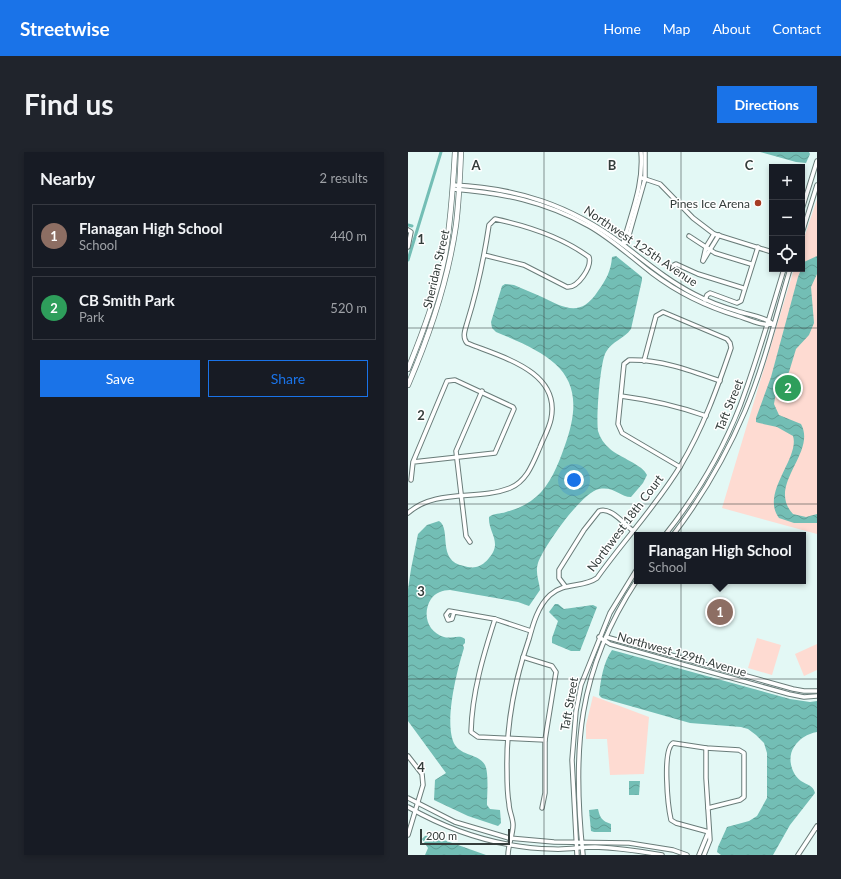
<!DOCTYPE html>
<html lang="en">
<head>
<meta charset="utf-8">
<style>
  body { margin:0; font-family:Lato,sans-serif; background:#20242c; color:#f1f3f6 }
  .controls { position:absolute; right:12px; top:12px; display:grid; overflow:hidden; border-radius:0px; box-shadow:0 2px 6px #0003 }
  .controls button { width:36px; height:36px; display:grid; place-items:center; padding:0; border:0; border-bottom:1px solid #363941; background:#171b24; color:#f1f3f6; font:20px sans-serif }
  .scale { position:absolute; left:12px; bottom:10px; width:90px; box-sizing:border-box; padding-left:4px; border:2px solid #343d3b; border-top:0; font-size:11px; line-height:14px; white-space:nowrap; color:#343d3b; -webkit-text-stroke:3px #fff; paint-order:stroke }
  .you { position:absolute; left:166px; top:328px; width:14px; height:14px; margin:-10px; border:3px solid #fff; border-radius:50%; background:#1a73e8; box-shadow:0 0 0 6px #1a73e833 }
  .badge { display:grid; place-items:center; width:26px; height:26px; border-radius:50%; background:#1a73e8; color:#fff; font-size:13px; font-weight:700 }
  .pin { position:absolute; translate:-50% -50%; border:2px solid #fff; box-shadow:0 1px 4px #0006 }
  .popup { position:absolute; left:226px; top:380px; width:172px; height:52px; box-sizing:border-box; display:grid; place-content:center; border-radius:0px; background:#171b24; filter:drop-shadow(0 1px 3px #0005); font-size:13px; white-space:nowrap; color:#9ea1a6 }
  .popup b { font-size:15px; color:#f1f3f6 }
  .popup::after { content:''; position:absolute; left:50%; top:100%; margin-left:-8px; border:8px solid transparent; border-top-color:#171b24 }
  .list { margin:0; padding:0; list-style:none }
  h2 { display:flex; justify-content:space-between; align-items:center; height:52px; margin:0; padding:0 16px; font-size:17px }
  h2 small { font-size:13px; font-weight:400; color:#9ea1a6 }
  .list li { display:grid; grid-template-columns:26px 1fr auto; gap:12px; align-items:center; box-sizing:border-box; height:64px; margin:0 8px 8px; padding:0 8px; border:1px solid #363941; border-radius:0px }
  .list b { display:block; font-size:15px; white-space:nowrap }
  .list p { margin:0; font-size:13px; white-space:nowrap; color:#9ea1a6 }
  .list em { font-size:13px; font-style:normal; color:#9ea1a6 }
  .actions { display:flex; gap:8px; padding:12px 16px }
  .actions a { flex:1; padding:9px 0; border:1px solid #1a73e8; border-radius:0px; text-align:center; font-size:14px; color:#1a73e8 }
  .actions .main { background:#1a73e8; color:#fff }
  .icon { flex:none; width:22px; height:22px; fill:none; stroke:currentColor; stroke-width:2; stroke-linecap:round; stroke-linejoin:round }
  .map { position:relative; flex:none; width:409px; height:703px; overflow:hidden; border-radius:0px }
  header { display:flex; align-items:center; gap:24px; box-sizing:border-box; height:56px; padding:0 20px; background:#1a73e8; color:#fff }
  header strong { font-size:19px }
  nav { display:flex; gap:22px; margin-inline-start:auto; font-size:14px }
  .intro { display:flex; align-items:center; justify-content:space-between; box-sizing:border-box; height:96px; padding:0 24px }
  h1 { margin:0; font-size:28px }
  .button { padding:10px 18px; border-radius:0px; background:#1a73e8; color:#fff; font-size:14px; font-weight:700 }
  main { display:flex; gap:24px; padding:0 24px }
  aside { flex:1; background:#171b24; border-radius:0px; box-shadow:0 2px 6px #0003 }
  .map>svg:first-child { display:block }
  .park { fill:#fedbd2 }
  .water { fill:url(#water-waves) }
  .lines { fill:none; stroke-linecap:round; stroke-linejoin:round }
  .canal { stroke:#73beb5; stroke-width:3 }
  .minor-casing { stroke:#697c79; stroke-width:5.5 }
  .major-casing { stroke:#697c79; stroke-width:6 }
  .minor { stroke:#fff; stroke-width:3.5 }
  .major { stroke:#fff; stroke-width:4.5 }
  .grid { fill:none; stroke:#343d3b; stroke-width:1; stroke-opacity:0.55 }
  .poi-dot { fill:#a63d24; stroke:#fff; stroke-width:1.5 }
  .labels { text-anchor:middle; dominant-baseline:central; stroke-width:3; stroke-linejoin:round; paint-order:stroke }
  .poi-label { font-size:12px; fill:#343d3b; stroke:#fff; text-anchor:end }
  .street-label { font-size:12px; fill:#343d3b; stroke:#fff }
  .grid-label { font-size:13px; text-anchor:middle; font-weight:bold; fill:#343d3b; stroke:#fff; stroke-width:3; stroke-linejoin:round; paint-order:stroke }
</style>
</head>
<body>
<header>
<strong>Streetwise</strong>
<nav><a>Home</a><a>Map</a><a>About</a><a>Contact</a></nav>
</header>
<div class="intro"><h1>Find us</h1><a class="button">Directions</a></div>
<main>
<aside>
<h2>Nearby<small>2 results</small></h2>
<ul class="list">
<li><span class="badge" style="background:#8d6e63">1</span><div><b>Flanagan High School</b><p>School</p></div><em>440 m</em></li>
<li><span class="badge" style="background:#2e9e5b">2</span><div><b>CB Smith Park</b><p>Park</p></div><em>520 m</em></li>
</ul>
<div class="actions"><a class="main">Save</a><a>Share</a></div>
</aside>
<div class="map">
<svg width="409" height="703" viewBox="0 0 409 703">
  <defs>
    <pattern id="water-waves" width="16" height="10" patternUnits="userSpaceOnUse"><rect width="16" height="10" fill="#73beb5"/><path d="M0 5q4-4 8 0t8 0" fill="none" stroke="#5f9c94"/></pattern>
  </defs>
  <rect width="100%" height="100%" fill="#e3f8f5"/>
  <g class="park">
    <path d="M409,47V382L314,356L386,117H394V92Z"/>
    <path d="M349,486L373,493L364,523L340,516Z"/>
    <path d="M409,492V518L396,524L387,502Z"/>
    <path d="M185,544L241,565L236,622L202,623L199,587H178V573Z"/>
  </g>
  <g class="water">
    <path d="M352,0H401L402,2L398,11L388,10Z"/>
    <path d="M208,104L234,125V128L223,177C216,187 204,189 198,200C192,209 188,267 190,279C192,286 196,292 202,297C211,305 235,313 239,323L235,331L223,345C212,345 206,334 191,337C174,340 136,394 130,411C127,421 131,428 132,438L121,454L110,450L42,438C35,438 27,441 23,447C14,461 19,480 36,485C43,487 52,482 57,487V491L55,493L56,496C49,518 35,573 47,593C54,604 71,602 77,613C81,621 79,643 79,653L82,657L92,658L93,671L90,674L60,664L26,648L27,628L38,621L0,569V437L3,417L10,382L19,373L31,369C44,377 28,409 56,414C59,415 64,416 68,415C73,414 78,410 81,406C95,390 80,381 81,365C86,361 92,362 98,360C109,357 119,353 128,345C142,333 150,313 156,296C183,224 149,205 88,180L84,176L83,170L94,134L97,132L106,133C115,137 125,141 134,145C158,157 173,165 190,139C198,128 203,119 204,105Z"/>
    <path d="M409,104V122L403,135L406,171L401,183L388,197L381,220L368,240L366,252L371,263L393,272C409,301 358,333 385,362L398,365L409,362V371H386L371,366C352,341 392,306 385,284L369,275L351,271L348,270V266L363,225L390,125L396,110Z"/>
    <path d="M147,452H150L156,457L185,453L189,455L172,499H163L144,491V486L150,469L141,460Z"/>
    <path d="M204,498L382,547L402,550L409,549V580C399,582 392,586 386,595C379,605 383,622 393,629C399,633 405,633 407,641L382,673L365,703H313L309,700L310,695L319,675L341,669L349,664L359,646V601L356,591L348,583L340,577L333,575L282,571L194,546L191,543C193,527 195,511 204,498Z"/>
    <path d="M221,629H232L231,643H221Z"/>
    <path d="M190,657C192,666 194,669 203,672V680H186L183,679L181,658Z"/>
    <path d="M19,682L78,703H17L20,696L14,687Z"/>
  </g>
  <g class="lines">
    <g class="canal">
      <path d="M0,73L4,74"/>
      <path d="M0,108L33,0"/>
    </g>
    <g class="minor-casing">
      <g id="minor">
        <path d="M234,26L252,32L285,66L306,82L364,100"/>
        <path d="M45,33C109,36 162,53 214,92C238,110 259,128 286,142C299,149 315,155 329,159C341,163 355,164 365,172"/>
        <path d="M45,37C95,41 136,49 181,74C204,87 223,105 244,121C269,140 300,155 330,164C342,168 354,174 365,172"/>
        <path d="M394,57L409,9"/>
        <path d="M0,78L3,80L0,95"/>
        <path d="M394,81L409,33"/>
        <path d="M281,84L307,101L343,112"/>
        <path d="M215,92L219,90L237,27V0"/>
        <path d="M215,92C223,61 236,33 233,0"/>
        <path d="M295,108L298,95L306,82"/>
        <path d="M295,109L311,83"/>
        <path d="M266,113L268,112L290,122L335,136"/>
        <path d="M297,148L299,143L302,141L329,151L333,149L350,95"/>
        <path d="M213,244C243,248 270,254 298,264"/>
        <path d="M272,315L214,281L210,272L216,212L221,208C252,207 284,219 312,229"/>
        <path d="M3,328L5,310L39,229L47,228L105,255L106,257L87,301L5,310"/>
        <path d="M0,361C28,336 69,349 102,336C119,329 125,311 132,295C135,287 141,277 143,267C153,219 93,205 59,191C54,185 57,178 59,171C69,139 76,106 81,73L87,67C120,74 154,85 181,105C184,115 170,136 159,135L116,113L76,103"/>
        <path d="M257,383C288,344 314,300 332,254C349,209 362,163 376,117"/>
        <path d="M265,383C294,345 318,304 337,259C356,214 368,164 382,117"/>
        <path d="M62,390L58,384L48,299L74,239"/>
        <path d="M157,434L151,426V418L176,378L191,359C202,354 216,372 224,378"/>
        <path d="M46,460L44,467L40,468L38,463L41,459L87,467L123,479"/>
        <path d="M87,467C75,504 64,541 63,580L70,585L137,588"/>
        <path d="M191,485L202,492L381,542L396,545L409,544"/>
        <path d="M198,485L385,537L396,539H409"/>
        <path d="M115,505L144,514L148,520L137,588V641L134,656"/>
        <path d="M0,604L14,622L15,633L0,683"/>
        <path d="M0,646L47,670L101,686L146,690L221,691L265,698L279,703"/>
        <path d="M0,655C44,680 94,696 145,697C159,698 173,695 187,695C210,696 232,699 254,703"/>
        <path d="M300,656L332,648L336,645V601L331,598L298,596L265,591C254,598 260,655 263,668L268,671L301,680"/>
        <path d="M100,703C100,693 105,683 105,673C105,666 101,659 101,652C99,641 99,630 99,619C98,573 106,530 121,487C125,472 130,454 142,443C156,430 175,436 189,426C216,388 249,353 273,313C295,276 309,237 323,196L322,191L319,187L255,160L248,164L236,209"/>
        <path d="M169,703L164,608L168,559L173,533L202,461L229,417"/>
        <path d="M175,703C164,598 169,519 229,428"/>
        <path d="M291,703L300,681"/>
        <path d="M296,703L302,688L298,626V596"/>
        <path d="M390,703L409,674"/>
      </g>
    </g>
    <g class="major-casing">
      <g id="major">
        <path d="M0,217C15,180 29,143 37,103C43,69 45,35 47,0"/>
        <path d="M0,233C22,182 40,129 48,73C51,49 52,24 53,0"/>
      </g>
    </g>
    <use href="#minor" class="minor"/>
    <use href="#major" class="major"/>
  </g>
  <path class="grid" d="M136,0V703M273,0V703M0,176H409M0,352H409M0,527H409"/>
  <circle class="poi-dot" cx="350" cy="51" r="4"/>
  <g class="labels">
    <g class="poi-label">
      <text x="342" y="51">Pines Ice Arena</text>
    </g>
    <g class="street-label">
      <text transform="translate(233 94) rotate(34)">Northwest 125th Avenue</text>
      <text transform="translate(28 117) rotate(-77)">Sheridan Street</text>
      <text transform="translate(321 253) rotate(-68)">Taft Street</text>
      <text transform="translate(217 371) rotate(-53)">Northwest 18th Court</text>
      <text transform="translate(274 502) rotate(16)">Northwest 129th Avenue</text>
      <text transform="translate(161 552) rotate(-80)">Taft Street</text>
    </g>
  </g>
  <g class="grid-label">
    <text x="68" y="18">A</text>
    <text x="204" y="18">B</text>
    <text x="341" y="18">C</text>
    <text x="13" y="92">1</text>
    <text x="13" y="268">2</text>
    <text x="13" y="444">3</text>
    <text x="13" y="620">4</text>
  </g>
</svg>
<div class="controls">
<button>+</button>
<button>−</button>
<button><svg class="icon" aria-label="locate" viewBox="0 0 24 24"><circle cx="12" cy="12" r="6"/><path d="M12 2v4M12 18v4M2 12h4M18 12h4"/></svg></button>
</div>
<div class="scale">200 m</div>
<div class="you"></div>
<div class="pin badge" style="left:312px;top:460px;background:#8d6e63">1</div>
<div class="popup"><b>Flanagan High School</b>School</div>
<div class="pin badge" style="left:380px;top:236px;background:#2e9e5b">2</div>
</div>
</main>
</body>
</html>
